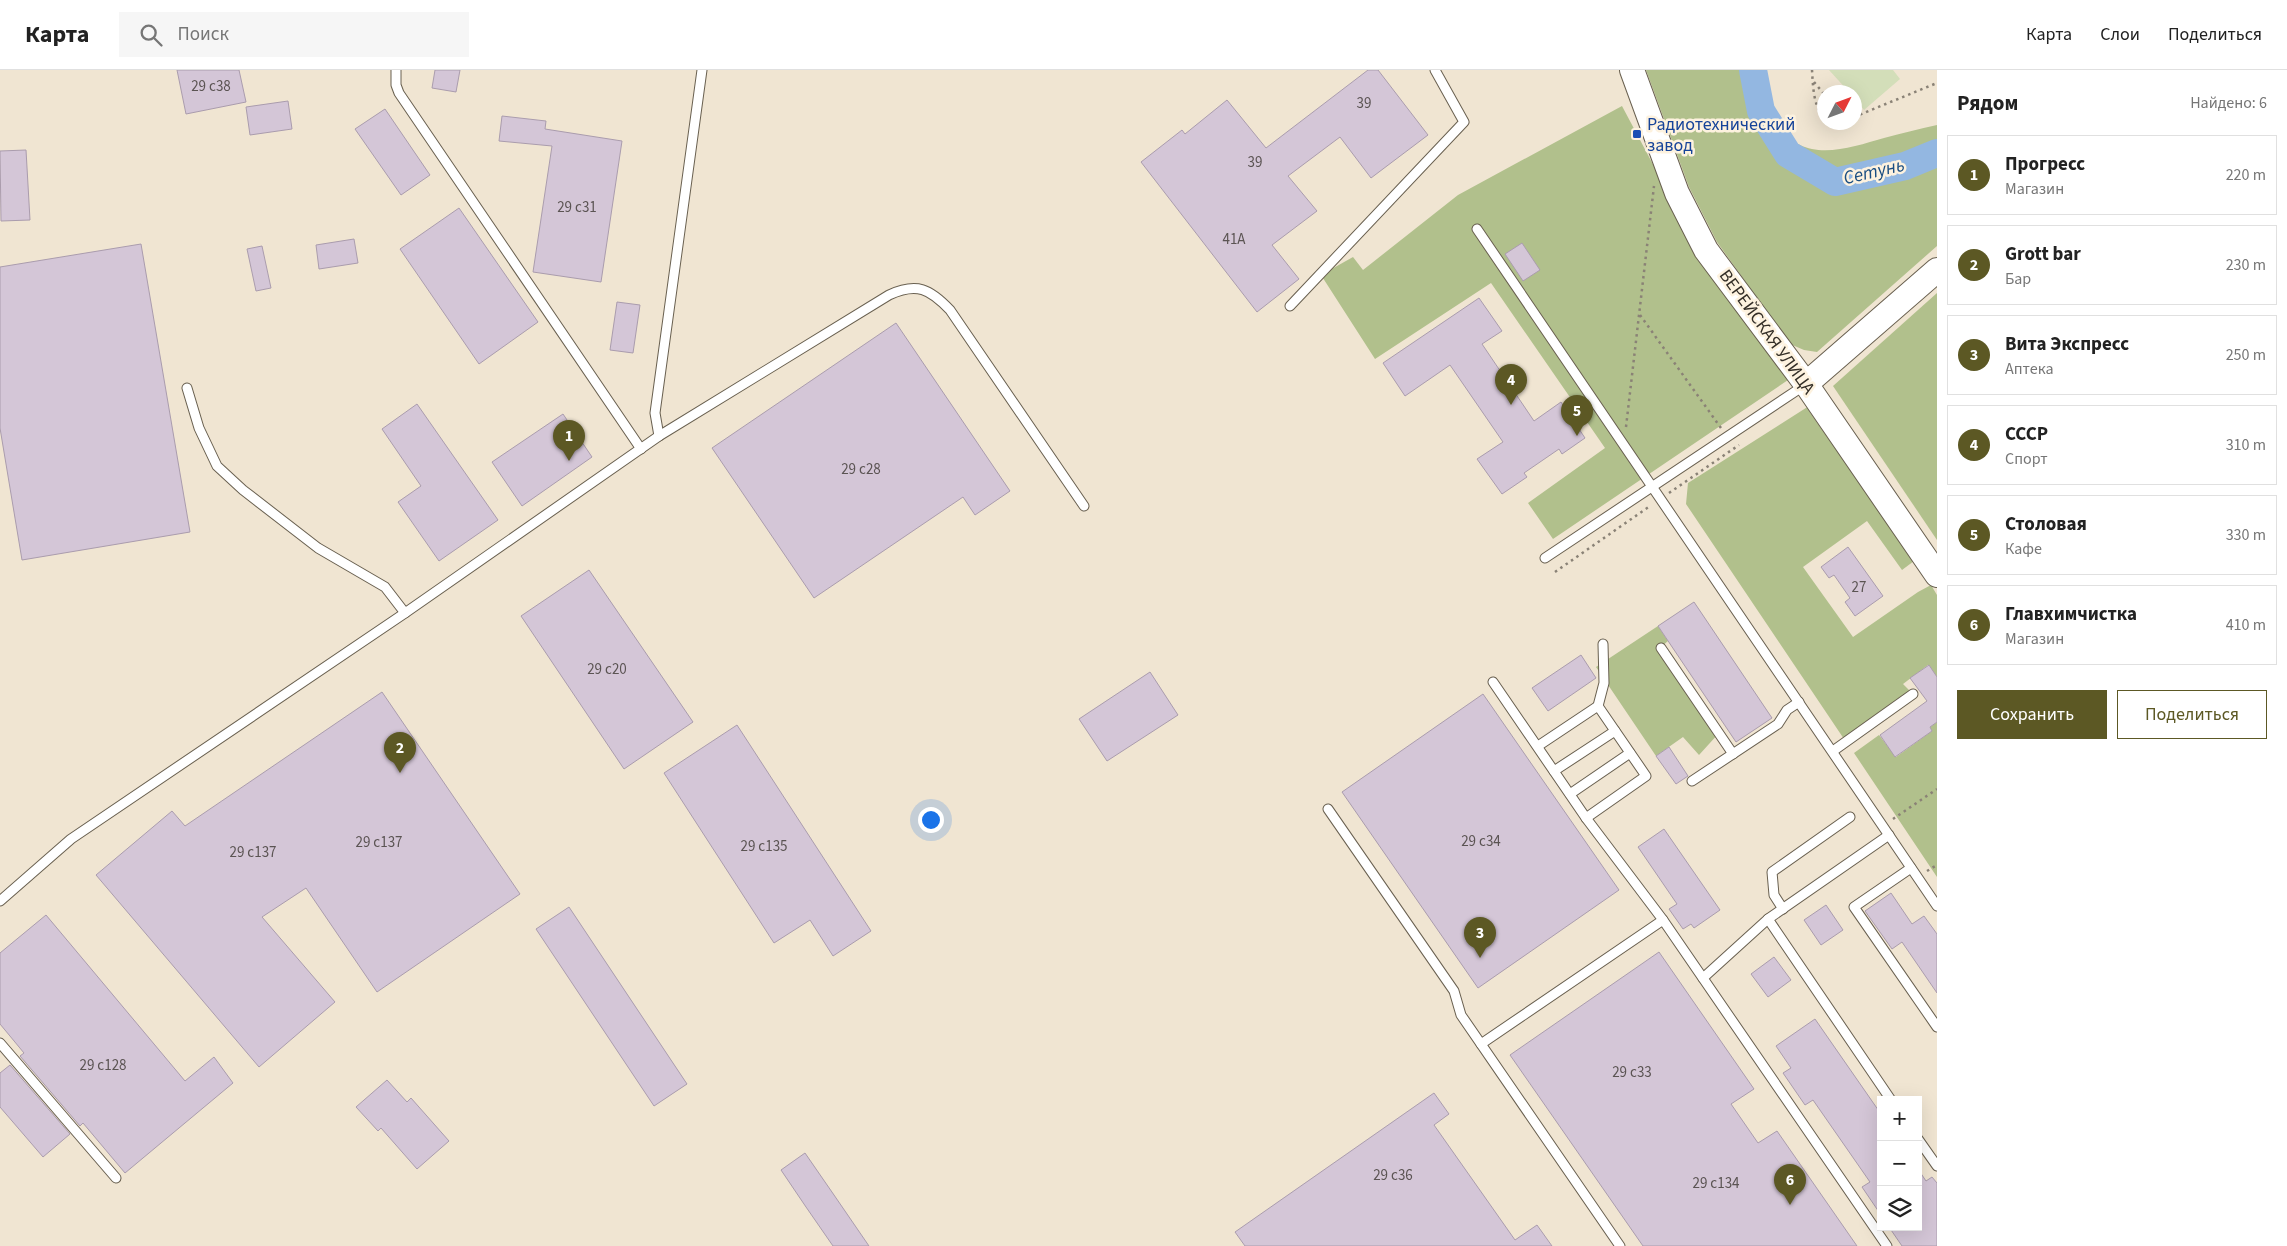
<!DOCTYPE html>
<html lang="ru">
<head>
<meta charset="utf-8">
<style>
  body { margin:0; font-family:"Source Sans 3",sans-serif; background:#f6f6f6; color:#222 }
  .controls { position:absolute; right:15px; bottom:15px; display:grid; overflow:hidden; border-radius:0px; box-shadow:0 5px 20px #0002 }
  .controls button { width:45px; height:45px; display:grid; place-items:center; padding:0; border:0; border-bottom:1px solid #e0e0e0; background:#fff; color:#222; font:25px sans-serif }
  .compass { position:absolute; left:1817px; top:15px; width:45px; height:45px; border-radius:50%; background:#fff; box-shadow:0 5px 20px #0002; rotate:48deg }
  .you { position:absolute; left:930px; top:749px; width:18px; height:18px; margin:-12px; border:4px solid #fff; border-radius:50%; background:#1a73e8; box-shadow:0 0 0 8px #1a73e833 }
  .badge { display:grid; place-items:center; width:32px; height:32px; border-radius:50%; background:#5c5824; color:#fff; font-size:16px; font-weight:700 }
  .pin { position:absolute; translate:-50% -41px; filter:drop-shadow(0 1px 2px #0008) }
  .pin::after { content:''; position:absolute; top:26px; width:18px; height:15px; background:inherit; clip-path:polygon(0 0,100% 0,50% 100%) }
  .list { margin:0; padding:0; list-style:none }
  h2 { display:flex; justify-content:space-between; align-items:center; height:65px; margin:0; padding:0 20px; font-size:21px }
  h2 small { font-size:16px; font-weight:400; color:#767676 }
  .list li { display:grid; grid-template-columns:32px 1fr auto; gap:15px; align-items:center; box-sizing:border-box; height:80px; margin:0 10px 10px; padding:0 10px; border:1px solid #e0e0e0; border-radius:0px }
  .list b { display:block; font-size:19px; white-space:nowrap }
  .list p { margin:0; font-size:16px; white-space:nowrap; color:#767676 }
  .list em { font-size:16px; font-style:normal; color:#767676 }
  .actions { display:flex; gap:10px; padding:15px 20px }
  .actions a { flex:1; padding:11px 0; border:1px solid #5c5824; border-radius:0px; text-align:center; font-size:18px; color:#5c5824 }
  .actions .main { background:#5c5824; color:#fff }
  .icon { flex:none; width:28px; height:28px; fill:none; stroke:currentColor; stroke-width:2; stroke-linecap:round; stroke-linejoin:round }
  .map { position:relative; flex:none; width:1937px; height:1176px; overflow:hidden }
  header { display:flex; align-items:center; gap:30px; box-sizing:border-box; height:70px; padding:0 25px; background:#fff; border-bottom:1px solid #e0e0e0 }
  header strong { font-size:24px }
  nav { display:flex; gap:28px; margin-inline-start:auto; font-size:18px }
  .search { width:350px; height:45px; background:#f6f6f6; display:flex; align-items:center; gap:12px; box-sizing:border-box; padding:0 18px; border-radius:0px; color:#767676; font-size:19px }
  main { display:flex }
  aside { flex:1; background:#fff }
  .map>svg:first-child { display:block }
  .green { fill:#d3deb9 }
  .forest { fill:#b1c08c }
  .lines { fill:none; stroke-linecap:round; stroke-linejoin:round }
  .river { stroke:#93b7e1; stroke-width:28 }
  .building { fill:#d4c6d7; stroke:#aa9cad }
  .service-casing { stroke:#696050; stroke-width:11 }
  .tertiary-casing { stroke:#696050; stroke-width:26 }
  .path { stroke:#8a8276; stroke-width:2.5; stroke-dasharray:2.5 4; stroke-linecap:butt }
  .service { stroke:#fff; stroke-width:9 }
  .tertiary { stroke:#fff; stroke-width:24 }
  .transit-dot { fill:#1a4fb4; stroke:#fdf2df; stroke-width:2 }
  .labels { text-anchor:middle; dominant-baseline:central; stroke-width:5; stroke-linejoin:round; paint-order:stroke }
  .number-label { font-size:15px; fill:#5b5453 }
  .transit-label { font-size:18px; fill:#164399; stroke:#fdf2df; text-anchor:start }
  .street-label { font-size:18px; fill:#332e27; stroke:#fdf2df }
  .water-label { font-size:19px; font-style:italic; fill:#1a4e82; stroke:#fdf2df }
</style>
</head>
<body>
<header>
<strong>Карта</strong>
<div class="search"><svg class="icon" aria-label="search" viewBox="0 0 24 24"><circle cx="10" cy="10" r="6"/><path d="M15 15l6 6"/></svg>Поиск</div>
<nav><a>Карта</a><a>Слои</a><a>Поделиться</a></nav>
</header>
<main>
<div class="map">
<svg width="1937" height="1176" viewBox="0 0 1937 1176">
  <rect width="100%" height="100%" fill="#f0e5d2"/>
  <path class="green" d="M1829,0H1893L1900,9L1864,40L1855,29L1854,22H1849Z"/>
  <g class="forest">
    <path d="M1646,0H1760C1765,18 1769,39 1779,55C1803,95 1849,78 1884,68C1902,63 1919,59 1937,55V176L1817,282L1804,280L1790,274L1717,172L1689,117Z"/>
    <path d="M1622,36L1700,183L1788,310L1553,469L1528,433L1605,378L1491,213L1375,289L1321,205L1353,187L1363,200L1458,125Z"/>
    <path d="M1937,223V470L1833,316Z"/>
    <path d="M1809,336V341L1914,491L1902,500L1867,451L1803,497L1853,567L1918,522L1931,515L1937,525V607L1928,595L1903,614L1913,624L1846,672L1686,434L1688,413Z"/>
    <path d="M1658,556L1668,571L1661,577L1719,663L1699,685L1683,667L1656,686L1596,597Z"/>
    <path d="M1937,652V807L1854,683L1879,665L1896,687L1932,661L1930,657Z"/>
  </g>
  <g class="lines">
    <path class="river" d="M1753,0L1761,41L1788,84L1835,112L1905,96L1937,83"/>
  </g>
  <g class="building">
    <path d="M177,0H239L246,32L186,44Z"/>
    <path d="M435,0H460L456,22L432,18Z"/>
    <path d="M1368,0H1378L1428,65L1371,108L1340,67L1288,106L1317,141L1272,175L1299,209L1257,242L1141,92L1182,60L1185,64L1227,30L1266,78Z"/>
    <path d="M288,31L292,59L250,65L246,37Z"/>
    <path d="M385,39L430,105L401,125L355,59Z"/>
    <path d="M502,46L546,51L545,59L622,71L601,212L533,202L552,76L499,71Z"/>
    <path d="M26,80L30,150L1,151L0,81Z"/>
    <path d="M459,138L538,252L479,294L400,179Z"/>
    <path d="M354,169L358,193L319,199L316,175Z"/>
    <path d="M1522,173L1540,200L1523,211L1505,184Z"/>
    <path d="M141,174L190,462L22,490L0,358V197Z"/>
    <path d="M262,176L271,218L256,221L247,179Z"/>
    <path d="M1479,228L1502,261L1482,274L1534,351L1561,332L1585,368L1562,384L1559,379L1524,403L1527,407L1502,424L1477,389L1503,372L1450,295L1405,326L1383,293Z"/>
    <path d="M617,232L640,235L633,283L610,280Z"/>
    <path d="M896,253L1010,421L975,445L963,427L814,528L712,378Z"/>
    <path d="M417,334L498,450L439,491L398,432L421,416L382,359Z"/>
    <path d="M563,344L592,387L522,436L492,392Z"/>
    <path d="M1848,477L1883,526L1855,546L1845,532L1850,528L1834,505L1829,508L1821,497Z"/>
    <path d="M589,500L693,652L624,699L521,546Z"/>
    <path d="M1694,532L1772,648L1736,672L1658,556Z"/>
    <path d="M1581,585L1596,608L1548,641L1532,618Z"/>
    <path d="M1929,595L1937,607V652L1930,657L1932,661L1895,687L1880,665L1927,631L1910,608Z"/>
    <path d="M1150,602L1178,645L1107,691L1079,649Z"/>
    <path d="M382,622L520,824L377,922L306,818L262,847L335,932L259,997L96,805L172,741L185,756Z"/>
    <path d="M1483,624L1619,820L1478,918L1342,722Z"/>
    <path d="M737,655L871,861L833,886L810,850L774,873L664,703Z"/>
    <path d="M1669,677L1688,706L1676,714L1656,686Z"/>
    <path d="M1664,759L1720,840L1694,858L1691,854L1683,859L1669,839L1677,834L1638,777Z"/>
    <path d="M1891,823L1912,854L1924,846L1937,864V923L1902,872L1892,879L1865,841Z"/>
    <path d="M1826,835L1843,860L1821,875L1804,850Z"/>
    <path d="M569,837L687,1014L654,1036L536,859Z"/>
    <path d="M46,845L185,1011L214,987L233,1013L125,1103L83,1053L80,1056L20,986L24,983L0,954V883Z"/>
    <path d="M1659,882L1754,1019L1731,1034L1758,1073L1777,1061L1857,1176H1643L1510,985Z"/>
    <path d="M1774,887L1791,910L1768,927L1751,904Z"/>
    <path d="M1815,949L1881,1044V1145L1862,1117L1870,1112L1813,1030L1805,1035L1783,1003L1791,998L1776,976Z"/>
    <path d="M10,995L70,1064L43,1087L0,1037V1003Z"/>
    <path d="M387,1010L407,1032L411,1028L449,1071L417,1099L381,1058L378,1061L356,1037Z"/>
    <path d="M1434,1023L1449,1044L1434,1055L1515,1170L1537,1155L1552,1176H1245L1235,1162Z"/>
    <path d="M805,1083L834,1125L869,1176H833L806,1137L781,1100Z"/>
    <path d="M1918,1099L1926,1111L1932,1107L1937,1113V1176H1902L1889,1157H1918Z"/>
  </g>
  <g class="lines">
    <g class="service-casing">
      <g id="service">
        <path d="M396,0V15L399,23L641,379"/>
        <path d="M1477,159L1937,836"/>
        <path d="M1290,236L1464,52L1435,0"/>
        <path d="M187,318L199,358L217,396L243,420L318,478L385,517L405,543"/>
        <path d="M659,366L655,343L702,0"/>
        <path d="M1545,488L1805,315"/>
        <path d="M1661,578L1733,684"/>
        <path d="M1538,676L1598,636"/>
        <path d="M1833,681L1913,624"/>
        <path d="M1554,701L1615,661"/>
        <path d="M1692,711L1778,654L1787,640L1799,632"/>
        <path d="M1570,724L1630,683"/>
        <path d="M1328,739L1454,921L1461,945L1620,1176"/>
        <path d="M1586,748L1646,706L1598,636L1604,613L1603,574"/>
        <path d="M1889,765L1768,849L1891,1030"/>
        <path d="M1911,798L1854,837L1937,957"/>
        <path d="M0,831L71,769L405,543L659,366L889,225C917,212 930,219 950,240L1084,436"/>
        <path d="M1783,839L1774,825L1772,802L1850,747"/>
        <path d="M1663,850L1887,1176"/>
        <path d="M1703,908L1768,849"/>
        <path d="M0,973L116,1108"/>
        <path d="M1481,974L1663,850L1586,748L1493,612"/>
        <path d="M1918,1069L1937,1096"/>
      </g>
    </g>
    <g class="tertiary-casing">
      <g id="tertiary">
        <path d="M1632,0L1677,123L1706,180L1806,314L1937,505"/>
        <path d="M1806,314L1937,200"/>
      </g>
    </g>
    <g class="path">
      <path d="M1812,0C1813,15 1813,36 1824,47"/>
      <path d="M1814,12L1824,24"/>
      <path d="M1854,47L1937,13"/>
      <path d="M1640,245L1721,358"/>
      <path d="M1626,357L1654,116"/>
      <path d="M1669,423L1739,375"/>
      <path d="M1555,502L1650,436"/>
      <path d="M1893,749L1937,719"/>
      <path d="M1927,801L1937,795"/>
    </g>
    <use href="#service" class="service"/>
    <use href="#tertiary" class="tertiary"/>
  </g>
  <rect class="transit-dot" x="1632" y="59" width="10" height="10" rx="2.5"/>
  <g class="labels">
    <g class="number-label">
      <text x="211" y="16">29 с38</text>
      <text x="1364" y="33">39</text>
      <text x="1255" y="92">39</text>
      <text x="577" y="137">29 с31</text>
      <text x="1234" y="169">41А</text>
      <text x="861" y="399">29 с28</text>
      <text x="1859" y="517">27</text>
      <text x="607" y="599">29 с20</text>
      <text x="1481" y="771">29 с34</text>
      <text x="379" y="772">29 с137</text>
      <text x="764" y="776">29 с135</text>
      <text x="253" y="782">29 с137</text>
      <text x="103" y="995">29 с128</text>
      <text x="1632" y="1002">29 с33</text>
      <text x="1393" y="1105">29 с36</text>
      <text x="1716" y="1113">29 с134</text>
    </g>
    <g class="transit-label">
      <text x="1647" y="54">Радиотехнический<tspan x="1647" dy="21">завод</tspan></text>
    </g>
    <g class="street-label">
      <text transform="translate(1767 262) rotate(54)">ВЕРЕЙСКАЯ УЛИЦА</text>
    </g>
    <g class="water-label">
      <text transform="translate(1874 102) rotate(-13)">Сетунь</text>
    </g>
  </g>
</svg>
<div class="controls">
<button>+</button>
<button>−</button>
<button><svg class="icon" aria-label="layers" viewBox="0 0 24 24"><path d="M12 4l9 5-9 5-9-5zM3 14l9 5 9-5"/></svg></button>
</div>
<svg class="compass" viewBox="-18 -18 36 36"><path d="M0-13l5 13h-10z" fill="#e53935"/><path d="M0 13l5-13h-10z" fill="#767676"/></svg>
<div class="you"></div>
<div class="pin badge" style="left:569px;top:391px">1</div>
<div class="pin badge" style="left:400px;top:703px">2</div>
<div class="pin badge" style="left:1480px;top:888px">3</div>
<div class="pin badge" style="left:1511px;top:335px">4</div>
<div class="pin badge" style="left:1577px;top:366px">5</div>
<div class="pin badge" style="left:1790px;top:1135px">6</div>
</div>
<aside>
<h2>Рядом<small>Найдено: 6</small></h2>
<ul class="list">
<li><span class="badge">1</span><div><b>Прогресс</b><p>Магазин</p></div><em>220 m</em></li>
<li><span class="badge">2</span><div><b>Grott bar</b><p>Бар</p></div><em>230 m</em></li>
<li><span class="badge">3</span><div><b>Вита Экспресс</b><p>Аптека</p></div><em>250 m</em></li>
<li><span class="badge">4</span><div><b>СССР</b><p>Спорт</p></div><em>310 m</em></li>
<li><span class="badge">5</span><div><b>Столовая</b><p>Кафе</p></div><em>330 m</em></li>
<li><span class="badge">6</span><div><b>Главхимчистка</b><p>Магазин</p></div><em>410 m</em></li>
</ul>
<div class="actions"><a class="main">Сохранить</a><a>Поделиться</a></div>
</aside>
</main>
</body>
</html>
